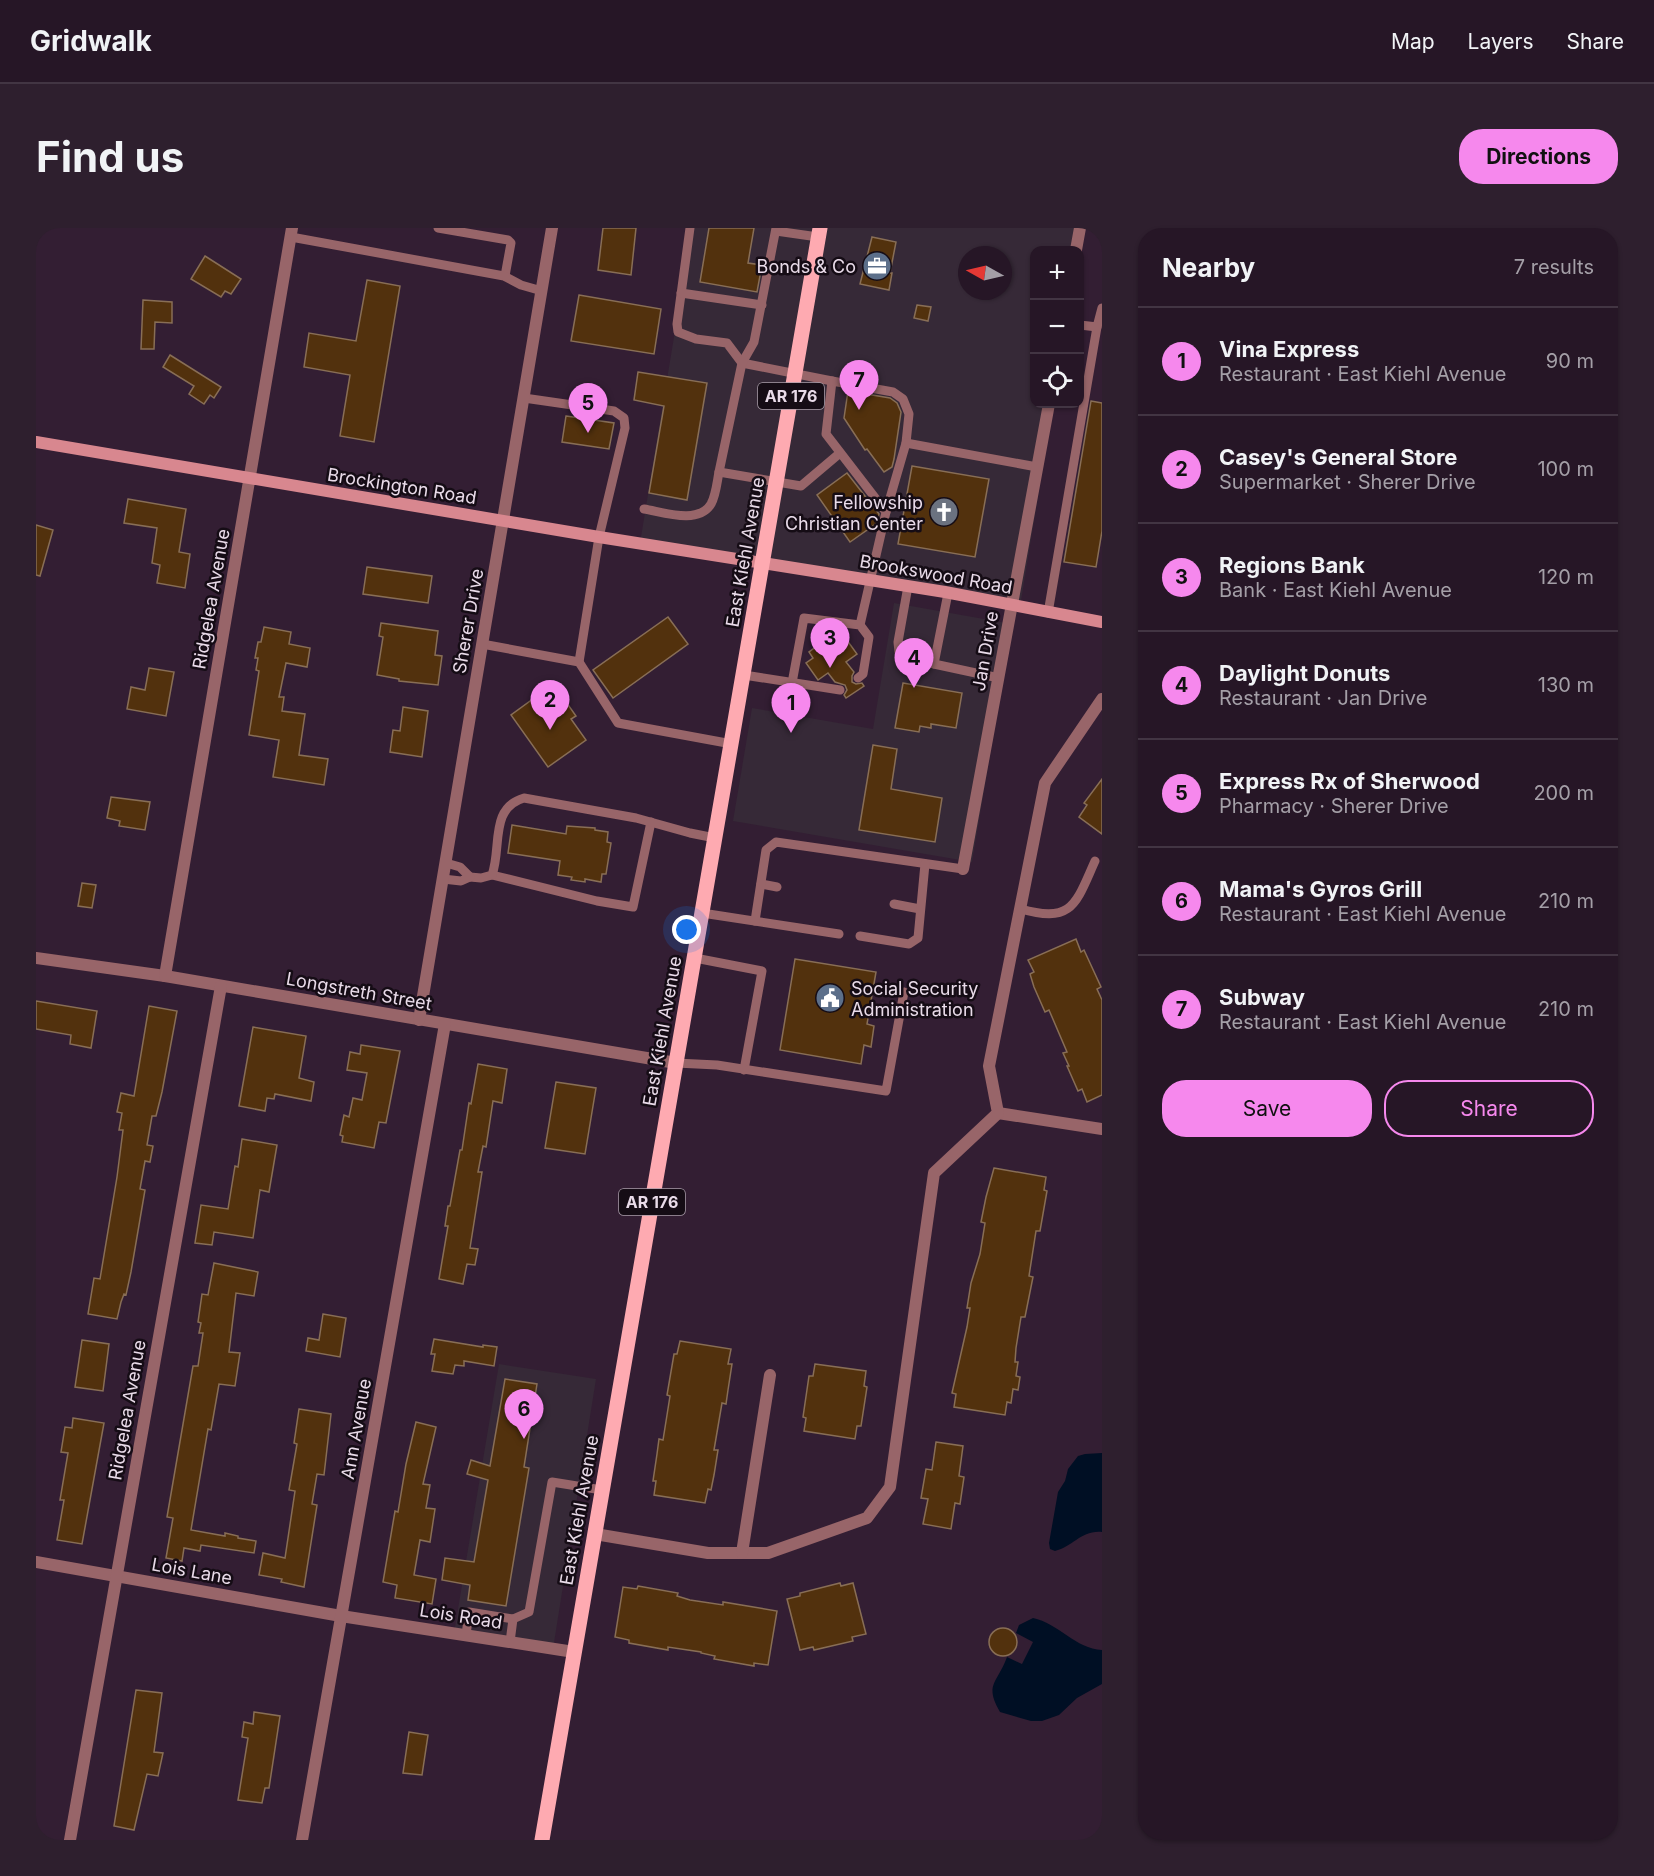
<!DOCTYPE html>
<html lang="en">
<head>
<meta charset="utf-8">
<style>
  body { margin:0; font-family:Inter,sans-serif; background:#2e1f2e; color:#f1f3f6 }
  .controls { position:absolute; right:18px; top:18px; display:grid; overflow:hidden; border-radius:12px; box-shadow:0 2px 4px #0004 }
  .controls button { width:54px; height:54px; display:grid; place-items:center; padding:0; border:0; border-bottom:2px solid #423543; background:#261626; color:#f1f3f6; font:30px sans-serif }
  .compass { position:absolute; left:922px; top:18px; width:54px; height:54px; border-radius:50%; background:#261626; box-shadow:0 2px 4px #0004; rotate:278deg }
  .you { position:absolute; left:651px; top:702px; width:21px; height:21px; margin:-15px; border:4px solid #fff; border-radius:50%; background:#1a73e8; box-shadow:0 0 0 9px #1a73e833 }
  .badge { display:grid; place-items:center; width:39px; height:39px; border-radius:50%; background:#f688ed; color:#111; font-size:20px; font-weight:700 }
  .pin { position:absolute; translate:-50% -50px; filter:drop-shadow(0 2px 3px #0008) }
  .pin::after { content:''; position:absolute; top:32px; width:21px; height:18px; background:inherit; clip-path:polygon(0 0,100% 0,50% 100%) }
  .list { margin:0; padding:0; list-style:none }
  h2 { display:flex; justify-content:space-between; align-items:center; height:78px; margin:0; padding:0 24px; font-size:26px }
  h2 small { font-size:20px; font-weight:400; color:#a49fa7 }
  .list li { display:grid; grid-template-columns:39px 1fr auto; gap:18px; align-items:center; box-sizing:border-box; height:108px; padding:0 24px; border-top:2px solid #423543 }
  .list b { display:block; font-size:22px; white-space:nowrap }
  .list p { margin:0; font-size:20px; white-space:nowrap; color:#a49fa7 }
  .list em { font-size:20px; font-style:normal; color:#a49fa7 }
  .actions { display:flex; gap:12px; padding:18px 24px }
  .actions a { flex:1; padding:14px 0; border:2px solid #f688ed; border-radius:24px; text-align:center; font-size:21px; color:#f688ed }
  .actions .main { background:#f688ed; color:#111 }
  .icon { flex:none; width:33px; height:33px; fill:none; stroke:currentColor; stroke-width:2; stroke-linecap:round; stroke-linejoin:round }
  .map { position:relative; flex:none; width:1066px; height:1612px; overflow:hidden; border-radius:24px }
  header { display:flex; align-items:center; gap:36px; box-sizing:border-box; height:84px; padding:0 30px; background:#261626; border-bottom:2px solid #423543 }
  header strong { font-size:28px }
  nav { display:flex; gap:33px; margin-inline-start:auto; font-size:21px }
  .intro { display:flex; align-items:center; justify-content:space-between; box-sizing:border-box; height:144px; padding:0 36px }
  h1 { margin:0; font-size:42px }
  .button { padding:15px 27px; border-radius:24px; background:#f688ed; color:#111; font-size:21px; font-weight:700 }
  main { display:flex; gap:36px; padding:0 36px }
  aside { flex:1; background:#261626; border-radius:24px; box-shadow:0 2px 4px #0004 }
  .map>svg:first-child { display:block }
  .commercial { fill:#362937; fill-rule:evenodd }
  .water { fill:#000f24 }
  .building { fill:#52310d; stroke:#886e56; stroke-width:1.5 }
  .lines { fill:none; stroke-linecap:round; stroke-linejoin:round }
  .lane { stroke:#986569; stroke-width:9 }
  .street { stroke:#986569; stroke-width:12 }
  .secondary { stroke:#d8878f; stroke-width:12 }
  .primary { stroke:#feaab1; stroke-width:15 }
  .labels { text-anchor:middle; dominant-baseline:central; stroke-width:5; stroke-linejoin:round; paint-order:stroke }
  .shield { fill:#150c15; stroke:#a99da9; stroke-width:1.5 }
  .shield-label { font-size:16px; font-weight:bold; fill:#e9dbe9 }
  .poi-label { font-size:18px; fill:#e9dbe9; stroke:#150c15; text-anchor:end }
  .street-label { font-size:18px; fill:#e9dbe9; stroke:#150c15 }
</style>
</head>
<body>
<header>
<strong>Gridwalk</strong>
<nav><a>Map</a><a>Layers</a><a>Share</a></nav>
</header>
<div class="intro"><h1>Find us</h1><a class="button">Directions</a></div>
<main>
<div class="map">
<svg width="1066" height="1612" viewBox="0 0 1066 1612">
  <rect width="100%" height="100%" fill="#331e33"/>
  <g class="commercial">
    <path d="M656,0H1046L1043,22H999V176H1017L984,379L604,315ZM931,27H967V63H931Z"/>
    <path d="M858,375L976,396L936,634L697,593L716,480L837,501Z"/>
    <path d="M463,1136L560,1151L517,1421L418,1405Z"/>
  </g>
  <g class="water">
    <path d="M1066,1225V1304C1045,1302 1037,1319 1019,1323L1014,1321L1013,1315L1022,1264L1029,1253L1032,1241L1042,1228L1049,1226Z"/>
    <path d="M997,1390C1022,1395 1040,1421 1066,1422V1456L1041,1470L1023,1487L1006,1493H995L964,1484C948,1456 961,1456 971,1429L986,1436L997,1414L980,1405L983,1397Z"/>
  </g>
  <g class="building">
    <path d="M567,0H600L595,47L562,42Z"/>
    <path d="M673,0H718L712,35L726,37L721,64L664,54Z"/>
    <path d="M836,9L860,14L854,45H856L853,62L824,56Z"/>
    <path d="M169,28L205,51L195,66L189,63L185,69L155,51Z"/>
    <path d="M331,52L364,58L338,214L304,208L314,147L268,139L273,105L320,113Z"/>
    <path d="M543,67L625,81L618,126L535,113Z"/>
    <path d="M107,72L136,74V95L119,94L118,121H105Z"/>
    <path d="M881,77L895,79L892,93L878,90Z"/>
    <path d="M134,127L185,159L178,170L174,167L168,176L153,166L158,158L127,139Z"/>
    <path d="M602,144L671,155L651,272L613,265L628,178L598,172Z"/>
    <path d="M812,163L854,170L861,175L865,184L858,231L856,239L848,244L831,221L829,222L808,190Z"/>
    <path d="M1055,173L1066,175V303L1060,339L1028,334Z"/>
    <path d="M530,188L578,195L573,221L526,214Z"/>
    <path d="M876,238L953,251L939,329L862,316Z"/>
    <path d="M811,245L843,286L841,295L814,314L781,267Z"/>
    <path d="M92,271L150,281L143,324L154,326L149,360L121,355L124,337L116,335L121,300L88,295Z"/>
    <path d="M0,297L17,302L4,348L0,347Z"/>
    <path d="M331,339L396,348L392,375L327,366Z"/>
    <path d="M632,389L652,416L577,470L557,442Z"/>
    <path d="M345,395L402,403L399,427L406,428L402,457L363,453V451L341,447L347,409L343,408Z"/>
    <path d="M228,399L255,404L253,416L274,420L271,439L250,435L243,469H248L246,483L269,486L263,527L292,531L288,557L237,549L243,512L213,507L223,443L220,442L222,430H219L222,414H225Z"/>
    <path d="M797,406L801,413L808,408L821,426L810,434L818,444L816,448V454L820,456L826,455L828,458L810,470L808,467L811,462L809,457L799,454L792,445L782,452L770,435L777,430L773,424Z"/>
    <path d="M113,440L138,444L130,488L91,481L95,459L109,462Z"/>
    <path d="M867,455L926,465L920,500L895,496V500L884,498L883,504L859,500Z"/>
    <path d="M512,460L522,475L528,471L540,488L535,491L550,512L512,539L475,487Z"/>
    <path d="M367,479L392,483L386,529L354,524L357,502L364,503Z"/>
    <path d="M837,517L861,521L855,561L906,570L899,614L823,602Z"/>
    <path d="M1066,551V606L1043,589L1051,577L1048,575Z"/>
    <path d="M75,569L114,574L109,602L83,598L84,593L71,590Z"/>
    <path d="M476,597L530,606L531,598L559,600V602L572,604L571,614L575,615L570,646H566L565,654L549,651V654L535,652L536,649L522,647L524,633L472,625Z"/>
    <path d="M46,655L60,657L56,680L42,678Z"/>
    <path d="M1040,711L1045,724L1048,722L1065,759L1061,761L1066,772V867L1051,874L1046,861L1042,863L1031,838H1033L1027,825L1031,824L1013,782L1009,784L998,759L994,746L998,744L992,732Z"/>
    <path d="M759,731L840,744L831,796L838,798L835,819L828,817L825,836L744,822Z"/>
    <path d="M0,773L61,783L55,820L34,816L35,807L0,801Z"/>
    <path d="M113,778L141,783L126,864L120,888H116L111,917L117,918L114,934L109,933L104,961L109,962L95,1044L90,1067L88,1066L85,1074L81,1091L52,1086L58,1050L64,1051L81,949L87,902H83L86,885L81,884L85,865L98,868Z"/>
    <path d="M217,799L270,808L263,850L278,854L275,873L239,866L238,871L231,870L229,883L203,878Z"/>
    <path d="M325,817L364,823L350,895L343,894L338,920L306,914L307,908L304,907L308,887L313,889L317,870L326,872L331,845L311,842L314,824L324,826Z"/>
    <path d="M442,836L471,841L466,875L457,873L450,919L447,918L442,944H446L434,1020L442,1021L439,1037L431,1036L427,1056L403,1051L412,998H409L412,978H414L424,922H426L433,875L435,876Z"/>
    <path d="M520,854L560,860L549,926L509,920Z"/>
    <path d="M206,911L241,917L233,964L224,962L217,1010L178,1004L176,1017L159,1015L165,977L192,981L199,938L202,939Z"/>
    <path d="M958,940L1010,949L1008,962L1011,963L1004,1003H1000L993,1048L997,1049L989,1089H985L980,1120L979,1134H982L980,1148L984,1149L982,1162L977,1161L975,1175L971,1174L969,1187L918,1179L920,1166L916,1165L931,1099L934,1080H931L935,1055L944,1026L949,995L945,994L950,969Z"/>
    <path d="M178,1035L222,1044L218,1068L200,1065L193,1124L204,1125L199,1158L183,1156L175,1202L172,1201L155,1302L189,1308V1305L202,1308V1310L220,1313L218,1325L165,1317L164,1323L148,1320L146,1333L130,1330L137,1290L131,1289L157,1138H162L167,1105H163L165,1095L162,1094L166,1066L172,1067Z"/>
    <path d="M287,1086L310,1090L304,1129L270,1123L272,1110L283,1112Z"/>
    <path d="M398,1111L447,1119V1117L461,1119L458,1138L428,1133V1138L419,1137L417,1146L396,1143L399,1126H395Z"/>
    <path d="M46,1112L73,1116L67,1163L39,1159Z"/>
    <path d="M644,1113L695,1121L692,1136H696L692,1162L690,1176L686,1175L678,1222H682L678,1247L675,1262L672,1261L669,1275L618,1267L620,1253H617L621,1226L623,1211L627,1212L631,1187L634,1168L631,1167L638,1126H641Z"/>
    <path d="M779,1136L830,1143L828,1158L831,1159L825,1198H821L819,1211L768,1203L770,1190L767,1189L773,1148H777Z"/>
    <path d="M469,1151L501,1156L488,1239L493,1240L470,1378L432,1372L434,1357L406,1352L409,1330L438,1334L452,1252L431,1246L435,1232L454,1238Z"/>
    <path d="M263,1181L295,1186L288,1247L281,1246L276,1276L281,1277L268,1359L245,1354L246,1351L223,1347L227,1325L249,1330L259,1263L253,1262L261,1216L258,1215Z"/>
    <path d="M37,1190L68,1195L46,1316L21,1312L28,1272H24L32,1225L25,1224L29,1199L36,1200Z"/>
    <path d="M380,1194L400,1199L387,1256L394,1257L390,1280L399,1281L394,1314L384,1312L378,1347L400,1351L396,1376L359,1370L361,1357L347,1354L359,1283L362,1284L370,1236Z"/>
    <path d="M900,1214L927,1218L923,1248L928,1249L924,1276L919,1275L915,1301L887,1296L892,1271L885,1270L890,1241L896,1242Z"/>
    <path d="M804,1355L805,1358L817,1355L830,1406L816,1409L817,1413L778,1422L777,1419L764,1422L751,1371L764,1368V1365Z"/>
    <path d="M602,1358L642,1365L641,1368L654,1372L687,1377V1374L741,1383L732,1437L718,1435V1438L678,1431L679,1428L665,1425V1424L632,1419V1422L593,1415V1412L579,1409L587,1359L601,1361Z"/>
    <circle cx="967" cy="1414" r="14"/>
    <path d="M100,1462L126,1465L118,1524L127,1525L122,1548L111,1546L98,1602L78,1598Z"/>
    <path d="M218,1484L244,1488L233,1560H229L226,1575L202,1572L212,1510L206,1509L208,1494L217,1496Z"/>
    <path d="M373,1504L392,1507L386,1547L367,1545Z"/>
  </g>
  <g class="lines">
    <g class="lane">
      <path d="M402,0L472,12L475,15L469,48"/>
      <path d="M654,0L641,96L642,104L660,111L691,115L706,135L796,153L790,206L850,284L824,397"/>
      <path d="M740,3L782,9"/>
      <path d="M255,9L468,48L485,57L506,63"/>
      <path d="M645,65L726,77"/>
      <path d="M1061,99L1066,80"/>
      <path d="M796,153L857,164L867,171L873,186L870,215L850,284"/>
      <path d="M488,170L578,183L588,190L589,200L563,309L543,434"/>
      <path d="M870,215L1001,239"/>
      <path d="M683,244L706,135L718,114L740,0"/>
      <path d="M608,281C627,284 662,297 675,276C680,267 681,254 683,244L765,258L804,225"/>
      <path d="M872,358L862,414L863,424L898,436L912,365"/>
      <path d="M1012,385L1061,99L1044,97"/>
      <path d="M446,416L543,434L582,495L696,516"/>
      <path d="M898,436L963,450"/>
      <path d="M708,447L804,462"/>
      <path d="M756,455L768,390L824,397L833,409L827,446L822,450"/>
      <path d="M456,647L561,673L597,679L615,594"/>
      <path d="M434,649L445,650L456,647C466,620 453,580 488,570L600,590L654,605L679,610"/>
      <path d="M407,651L425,653L434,649L424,639L410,635"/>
      <path d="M725,656L741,659"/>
      <path d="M858,676L884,681"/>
      <path d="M985,681C1037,696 1040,675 1059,633"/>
      <path d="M666,685L803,706"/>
      <path d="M719,693L730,622L740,614L927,641"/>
      <path d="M824,708L873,716L882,710L889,636"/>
      <path d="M659,730L726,743L708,842"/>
      <path d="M640,835L681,837L850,863L868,764"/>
      <path d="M477,1391L493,1384L516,1254L566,1262"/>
      <path d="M430,1407L433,1384L477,1391L474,1414"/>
    </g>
    <g class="street">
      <path d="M1040,22L1044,0"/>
      <path d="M927,641L1013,176"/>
      <path d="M0,730L129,748L640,835"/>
      <path d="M129,748L256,0"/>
      <path d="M383,792L516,0"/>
      <path d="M962,885L1066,901"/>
      <path d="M559,1306L672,1325H732L831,1290L854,1259L898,945L962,885L953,838L1009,555L1066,471"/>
      <path d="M706,1325L734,1147"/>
      <path d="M0,1334L305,1388L538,1424"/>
      <path d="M34,1612L185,758"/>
      <path d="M266,1612L409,796"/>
    </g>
    <path class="secondary" d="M0,214L563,309L909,364L1066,394"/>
    <path class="primary" d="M506,1612L784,0"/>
  </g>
  <defs>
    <g id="office-disc" transform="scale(1.5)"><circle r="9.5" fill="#5c6f8a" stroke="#150c15"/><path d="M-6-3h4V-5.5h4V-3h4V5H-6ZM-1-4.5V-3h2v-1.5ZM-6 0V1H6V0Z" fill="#fff"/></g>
    <g id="church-disc" transform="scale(1.5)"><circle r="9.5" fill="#6b7280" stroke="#150c15"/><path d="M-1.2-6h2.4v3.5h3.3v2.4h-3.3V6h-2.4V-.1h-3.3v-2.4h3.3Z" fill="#fff"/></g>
    <g id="civic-disc" transform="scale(1.5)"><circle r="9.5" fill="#5c6f8a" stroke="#150c15"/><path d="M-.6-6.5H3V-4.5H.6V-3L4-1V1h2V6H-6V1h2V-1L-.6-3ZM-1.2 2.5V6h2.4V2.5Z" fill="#fff"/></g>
  </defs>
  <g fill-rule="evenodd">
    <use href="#office-disc" x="841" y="38"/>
    <use href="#church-disc" x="908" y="284"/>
    <use href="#civic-disc" x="794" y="770"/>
  </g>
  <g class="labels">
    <g class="shield">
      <rect x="722" y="155" width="66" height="26" rx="4.5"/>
      <rect x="583" y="961" width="66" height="26" rx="4.5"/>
    </g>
    <g class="shield-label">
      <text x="755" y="168">AR 176</text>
      <text x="616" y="974">AR 176</text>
    </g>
    <g class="poi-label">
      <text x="820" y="38">Bonds &amp; Co</text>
      <text x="887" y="274">Fellowship<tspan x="887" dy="21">Christian Center</tspan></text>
      <text x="815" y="760" text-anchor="start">Social Security<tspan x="815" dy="21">Administration</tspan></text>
    </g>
    <g class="street-label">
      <text transform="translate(366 258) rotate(9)">Brockington Road</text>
      <text transform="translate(709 324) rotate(-80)">East Kiehl Avenue</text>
      <text transform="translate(900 346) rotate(10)">Brookswood Road</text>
      <text transform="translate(175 371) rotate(-80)">Ridgelea Avenue</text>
      <text transform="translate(432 393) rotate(-80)">Sherer Drive</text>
      <text transform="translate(949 423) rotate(-80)">Jan Drive</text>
      <text transform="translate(323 763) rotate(10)">Longstreth Street</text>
      <text transform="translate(626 803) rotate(-80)">East Kiehl Avenue</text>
      <text transform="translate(91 1182) rotate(-80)">Ridgelea Avenue</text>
      <text transform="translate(320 1201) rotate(-80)">Ann Avenue</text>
      <text transform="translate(543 1282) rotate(-80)">East Kiehl Avenue</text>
      <text transform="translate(156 1343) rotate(10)">Lois Lane</text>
      <text transform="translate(425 1388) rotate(9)">Lois Road</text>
    </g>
  </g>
</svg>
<div class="controls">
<button>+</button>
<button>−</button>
<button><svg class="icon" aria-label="locate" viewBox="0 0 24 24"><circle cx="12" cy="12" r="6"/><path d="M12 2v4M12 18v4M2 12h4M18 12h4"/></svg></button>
</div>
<svg class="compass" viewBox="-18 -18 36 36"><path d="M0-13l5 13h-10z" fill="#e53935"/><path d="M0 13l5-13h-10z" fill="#a49fa7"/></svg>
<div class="you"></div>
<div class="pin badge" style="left:755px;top:505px">1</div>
<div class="pin badge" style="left:514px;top:502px">2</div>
<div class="pin badge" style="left:794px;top:440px">3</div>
<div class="pin badge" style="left:878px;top:460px">4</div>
<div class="pin badge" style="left:552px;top:205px">5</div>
<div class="pin badge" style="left:488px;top:1211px">6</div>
<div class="pin badge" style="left:823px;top:182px">7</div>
</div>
<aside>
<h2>Nearby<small>7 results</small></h2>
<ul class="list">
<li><span class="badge">1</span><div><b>Vina Express</b><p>Restaurant · East Kiehl Avenue</p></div><em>90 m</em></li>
<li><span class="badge">2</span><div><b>Casey's General Store</b><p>Supermarket · Sherer Drive</p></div><em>100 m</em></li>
<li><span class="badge">3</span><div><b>Regions Bank</b><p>Bank · East Kiehl Avenue</p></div><em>120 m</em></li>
<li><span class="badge">4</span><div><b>Daylight Donuts</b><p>Restaurant · Jan Drive</p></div><em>130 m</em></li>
<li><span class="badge">5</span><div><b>Express Rx of Sherwood</b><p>Pharmacy · Sherer Drive</p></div><em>200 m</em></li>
<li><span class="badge">6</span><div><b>Mama's Gyros Grill</b><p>Restaurant · East Kiehl Avenue</p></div><em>210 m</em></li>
<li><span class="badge">7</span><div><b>Subway</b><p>Restaurant · East Kiehl Avenue</p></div><em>210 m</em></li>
</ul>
<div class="actions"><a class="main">Save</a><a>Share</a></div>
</aside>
</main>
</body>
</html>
